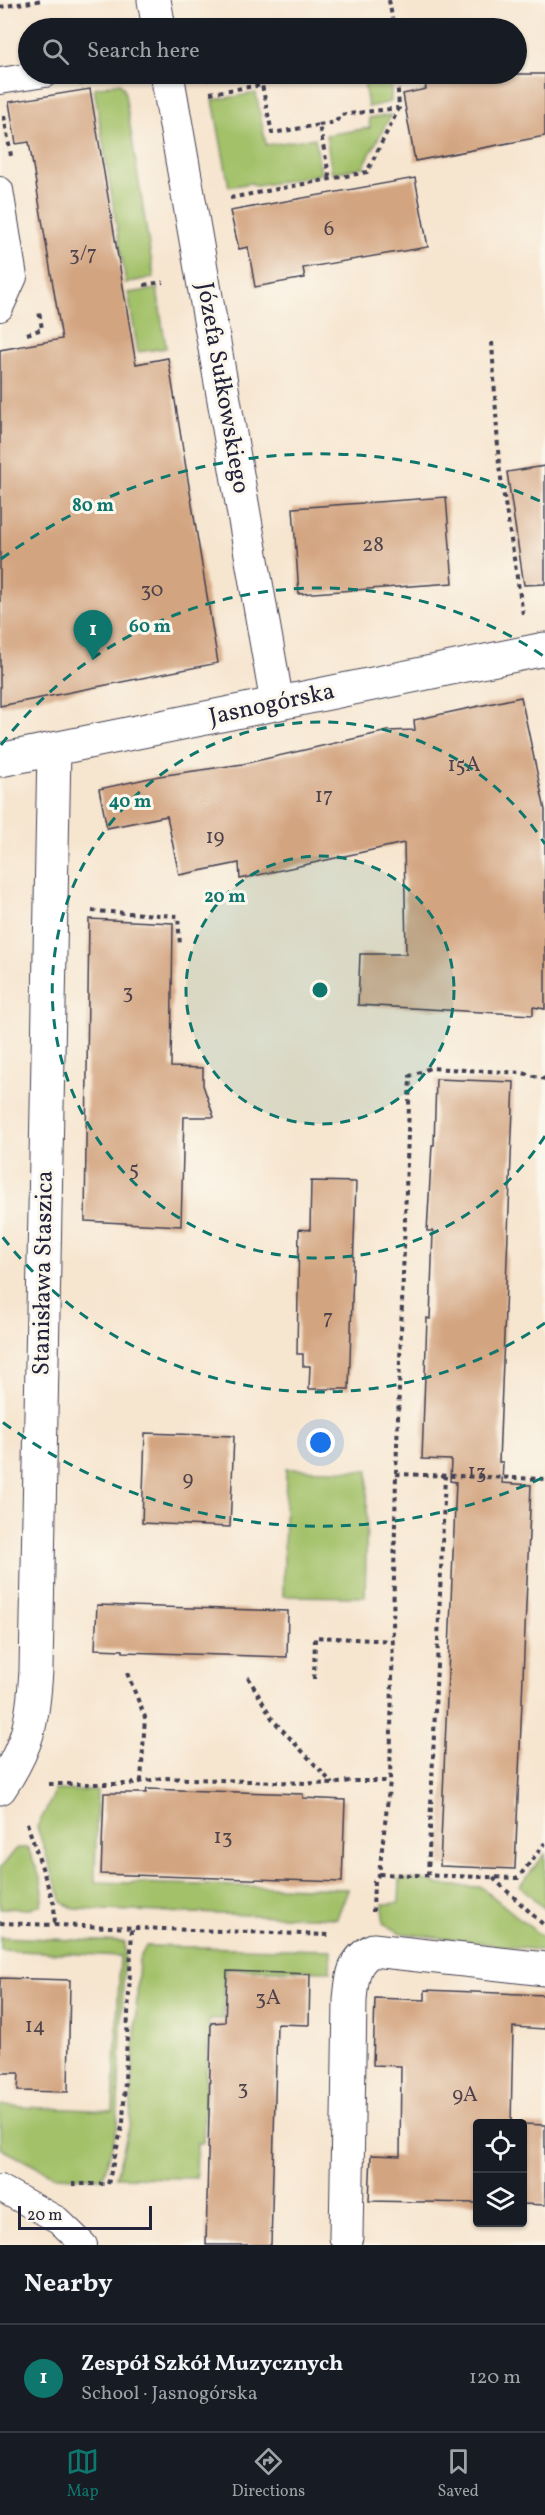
<!DOCTYPE html>
<html lang="en">
<head>
<meta charset="utf-8">
<style>
  body { margin:0; font-family:Vollkorn,serif; background:#242831; color:#f1f3f6 }
  .controls { position:absolute; right:18px; bottom:18px; display:grid; overflow:hidden; border-radius:6px; box-shadow:0 2px 4px #0004 }
  .controls button { width:54px; height:54px; display:grid; place-items:center; padding:0; border:0; border-bottom:2px solid #363941; background:#171b24; color:#f1f3f6; font:30px sans-serif }
  .scale { position:absolute; left:18px; bottom:15px; width:134px; box-sizing:border-box; padding-left:6px; border:3px solid #22223b; border-top:0; font-size:16px; line-height:21px; white-space:nowrap; color:#22223b; -webkit-text-stroke:4px #fbf7ec; paint-order:stroke }
  .you { position:absolute; left:321px; top:1443px; width:21px; height:21px; margin:-15px; border:4px solid #fff; border-radius:50%; background:#1a73e8; box-shadow:0 0 0 9px #1a73e833 }
  .badge { display:grid; place-items:center; width:39px; height:39px; border-radius:50%; background:#0f766e; color:#fff; font-size:20px; font-weight:700 }
  .pin { position:absolute; translate:-50% -50px; filter:drop-shadow(0 2px 3px #0008) }
  .pin::after { content:''; position:absolute; top:32px; width:21px; height:18px; background:inherit; clip-path:polygon(0 0,100% 0,50% 100%) }
  .list { margin:0; padding:0; list-style:none }
  h2 { display:flex; justify-content:space-between; align-items:center; height:78px; margin:0; padding:0 24px; font-size:26px }
  h2 small { font-size:20px; font-weight:400; color:#9ea1a6 }
  .list li { display:grid; grid-template-columns:39px 1fr auto; gap:18px; align-items:center; box-sizing:border-box; height:108px; padding:0 24px; border-top:2px solid #363941 }
  .list b { display:block; font-size:22px; white-space:nowrap }
  .list p { margin:0; font-size:20px; white-space:nowrap; color:#9ea1a6 }
  .list em { font-size:20px; font-style:normal; color:#9ea1a6 }
  .icon { flex:none; width:33px; height:33px; fill:none; stroke:currentColor; stroke-width:2; stroke-linecap:round; stroke-linejoin:round }
  .map { position:relative; flex:none; width:545px; height:2245px; overflow:hidden }
  .search { position:absolute; background:#171b24; box-shadow:0 2px 4px #0004; left:18px; right:18px; top:18px; height:66px; display:flex; align-items:center; gap:15px; box-sizing:border-box; padding:0 21px; border-radius:33px; color:#9ea1a6; font-size:22px }
  .sheet { height:186px; background:#171b24 }
  nav { display:flex; justify-content:space-around; align-items:center; box-sizing:border-box; height:84px; border-top:2px solid #363941; background:#171b24; font-size:16px; color:#9ea1a6 }
  nav a { display:grid; justify-items:center; gap:3px }
  nav .on { color:#0f766e }
  .map>svg:first-child { display:block }
  .green { fill:#a3c169; stroke:#627252; stroke-width:1.5 }
  .building { fill:#d3a480 }
  .lines { fill:none; stroke-linecap:round; stroke-linejoin:round }
  .service-casing { stroke:#423f51; stroke-width:28 }
  .minor-casing { stroke:#423f51; stroke-width:35 }
  .path { stroke:#423f51; stroke-width:4; stroke-dasharray:4.5 4.5; stroke-linecap:butt }
  .service { stroke:#fff; stroke-width:26 }
  .minor { stroke:#fff; stroke-width:33 }
  .ring { fill:none; stroke:#0f766e; stroke-width:3; stroke-dasharray:10 8 }
  .labels { text-anchor:middle; dominant-baseline:central; stroke-width:6; stroke-linejoin:round; paint-order:stroke }
  .number-label { font-size:21px; fill:#4e424c }
  .street-label { font-size:24px; fill:#22223b; stroke:#fbf7ec }
  .centre { fill:#0f766e; stroke:#fbf7ec; stroke-width:3 }
  .ring-label { font-size:18px; text-anchor:middle; font-weight:bold; fill:#0f766e; stroke:#fbf7ec; stroke-width:6; stroke-linejoin:round; paint-order:stroke }
</style>
</head>
<body>
<div class="map">
<svg width="545" height="2245" viewBox="0 0 545 2245">
  <rect width="100%" height="100%" fill="#fbf7ec"/>
  <filter id="ink" filterUnits="userSpaceOnUse"><feTurbulence type="fractalNoise" baseFrequency=".0167" numOctaves="2"/><feDisplacementMap in="SourceGraphic" scale="12" xChannelSelector="R" yChannelSelector="G"/><feConvolveMatrix kernelMatrix="1 2 1 2 8 2 1 2 1" color-interpolation-filters="sRGB"/></filter>
  <filter id="wash" filterUnits="userSpaceOnUse"><feTurbulence type="fractalNoise" baseFrequency=".008" numOctaves="4" result="noise"/><feDisplacementMap in="SourceGraphic" scale="24" xChannelSelector="R" yChannelSelector="G"/><feGaussianBlur stdDeviation="1.35" result="paint"/><feColorMatrix in="noise" values="0 0 0 0 0 0 0 0 0 0 0 0 0 0 0 0 0 1.4 0 .05"/><feComposite in="paint" operator="in"/></filter>
  <g filter="url(#wash)">
    <rect width="100%" height="100%" fill="#f6e5cf"/>
    <g class="green">
      <path d="M208,74H276L210,84Z"/>
      <path d="M363,74H391V102L368,107Z"/>
      <path d="M120,83L124,88L154,277L126,283L94,88Z"/>
      <path d="M256,93L266,145L315,138L321,174L257,186L251,183L229,187L213,100Z"/>
      <path d="M391,115L363,167L332,173L326,135L370,128L369,118Z"/>
      <path d="M157,289L166,348L138,352L128,293Z"/>
      <path d="M286,1469L368,1471L365,1597L283,1596Z"/>
      <path d="M54,1790L97,1791L95,1882L348,1889L337,1918L74,1909L62,1902L37,1827L53,1796Z"/>
      <path d="M17,1848H28C34,1865 49,1888 40,1905L30,1909L0,1908V1869Z"/>
      <path d="M545,1854V1909L520,1886Z"/>
      <path d="M400,1879H422L440,1885L481,1887L545,1939V1951L401,1933L383,1923V1904L399,1903Z"/>
      <path d="M0,1937L125,1942L117,2128L103,2178L54,2176L0,2148V2106L113,2111L120,1956L0,1950Z"/>
      <path d="M146,1946L331,1950L330,1971L225,1969L223,2019H209L203,2143H197L196,2178L116,2177L130,2123L139,1959Z"/>
    </g>
    <g id="blocks">
      <g class="building">
        <path d="M424,74H545V136L415,161L403,94L426,89Z"/>
        <path d="M90,89L136,364L168,358L218,663L0,706V350L62,339L29,142L16,144L9,102Z"/>
        <path d="M415,178L428,247L303,268L305,278L255,287L248,247L239,249L230,211Z"/>
        <path d="M545,466V584L524,585L507,472Z"/>
        <path d="M446,497L453,583L299,594L293,508Z"/>
        <path d="M521,697L545,810V1009L533,1007V1015L358,1005L360,954H406L404,843L240,879L239,863L179,875L167,816L107,828L99,789L159,776L243,764L388,731L415,730L414,720Z"/>
        <path d="M89,919L173,923L171,1067L203,1068V1085L214,1117H184L181,1226L85,1221Z"/>
        <path d="M436,1079L514,1082L499,1462H503L502,1483L531,1485L515,1869L440,1866L456,1482L450,1481L451,1460L422,1459L427,1318L430,1319L433,1231H427L432,1145H434Z"/>
        <path d="M311,1181L356,1182L349,1389H309L310,1366H303V1354H297L299,1229L310,1230Z"/>
        <path d="M145,1433L234,1436L230,1527L142,1523Z"/>
        <path d="M97,1605L288,1611L287,1657L123,1652V1650L95,1649Z"/>
        <path d="M147,1789L303,1794V1798L345,1800L342,1882L101,1874L104,1793H146Z"/>
        <path d="M227,1971L310,1974L309,2025L277,2024L271,2245H206L211,2023L225,2022Z"/>
        <path d="M0,1978L70,1980L68,2092L18,2091L19,2073H0Z"/>
        <path d="M425,1990L545,1995V2029L513,2027L511,2124H477V2203L369,2201L371,2155L400,2156L401,2066L373,2065L375,1998L425,2000Z"/>
        <path d="M522,2124L545,2125V2205L522,2204Z"/>
      </g>
    </g>
  </g>
  <g filter="url(#ink)">
    <use href="#blocks" fill-opacity="0" stroke="#423f51" stroke-width="1.5"/>
    <g class="lines">
      <g class="service-casing">
        <g id="service">
          <path d="M0,81L45,74"/>
          <path d="M0,190L14,277L0,308"/>
          <path d="M0,2188L58,2220L84,2245"/>
        </g>
      </g>
      <g class="minor-casing">
        <g id="minor">
          <path d="M154,0L159,28"/>
          <path d="M167,74L277,703"/>
          <path d="M0,760L545,649"/>
          <path d="M0,1788C29,1745 33,1720 36,1670L54,749"/>
          <path d="M346,2237L350,2000C352,1979 352,1961 373,1950L545,1969"/>
        </g>
      </g>
      <g class="path">
        <path d="M389,0L394,28"/>
        <path d="M0,7L43,0"/>
        <path d="M79,84L128,75"/>
        <path d="M210,93L262,85L272,133L319,125L330,179"/>
        <path d="M4,116L11,156"/>
        <path d="M319,125L336,122L340,115L398,108"/>
        <path d="M230,198L367,172L399,108L397,74"/>
        <path d="M144,285L163,282"/>
        <path d="M27,334L42,329L39,311"/>
        <path d="M492,342L499,466L523,614"/>
        <path d="M92,911L178,916L180,945"/>
        <path d="M396,1474L545,1479"/>
        <path d="M127,1673L145,1717L141,1781"/>
        <path d="M248,1677L273,1720L333,1784"/>
        <path d="M314,1679L315,1637L394,1641"/>
        <path d="M49,1784H128L163,1778L333,1784L349,1781H390"/>
        <path d="M27,1823L54,1904L55,1926"/>
        <path d="M379,1874L518,1878L545,1843"/>
        <path d="M428,1875L445,1476"/>
        <path d="M493,1878L545,1926"/>
        <path d="M373,1912L374,1881L379,1874L390,1781L396,1474L410,1076L430,1068L523,1073L545,1079"/>
        <path d="M0,1923L329,1935"/>
        <path d="M72,2184H108L123,2123L132,1928"/>
      </g>
      <use href="#service" class="service"/>
      <use href="#minor" class="minor"/>
    </g>
  </g>
  <circle cx="320" cy="990" r="134" fill="#0f766e" fill-opacity=".12"/>
  <g class="ring">
    <circle cx="320" cy="990" r="134"/>
    <path d="M545 1136A268 268 0 1 1 545 844"/>
    <path d="M545 1323A402 402 0 0 1 1 1235M1 745A402 402 0 0 1 545 657"/>
    <path d="M542 1478A536 536 0 0 1 1 1421M1 559A536 536 0 0 1 542 502"/>
  </g>
  <g class="labels">
    <g class="number-label">
      <text x="329" y="229">6</text>
      <text x="83" y="254">3/7</text>
      <text x="373" y="545">28</text>
      <text x="152" y="590">30</text>
      <text x="464" y="765">15A</text>
      <text x="324" y="796">17</text>
      <text x="215" y="837">19</text>
      <text x="128" y="992">3</text>
      <text x="134" y="1169">5</text>
      <text x="328" y="1318">7</text>
      <text x="477" y="1472">13</text>
      <text x="188" y="1479">9</text>
      <text x="223" y="1837">13</text>
      <text x="268" y="1998">3A</text>
      <text x="35" y="2026">14</text>
      <text x="243" y="2088">3</text>
      <text x="465" y="2095">9A</text>
    </g>
    <g class="street-label">
      <text transform="translate(222 388) rotate(80)">Józefa Sułkowskiego</text>
      <text transform="translate(272 705) rotate(-12)">Jasnogórska</text>
      <text transform="translate(44 1273) rotate(-89)">Stanisława Staszica</text>
    </g>
  </g>
  <circle cx="320" cy="990" r="9" class="centre"/>
  <g class="ring-label">
    <text x="93" y="511">80 m</text>
    <text x="150" y="632">60 m</text>
    <text x="130" y="807">40 m</text>
    <text x="225" y="902">20 m</text>
  </g>
</svg>
<div class="controls">
<button><svg class="icon" aria-label="locate" viewBox="0 0 24 24"><circle cx="12" cy="12" r="6"/><path d="M12 2v4M12 18v4M2 12h4M18 12h4"/></svg></button>
<button><svg class="icon" aria-label="layers" viewBox="0 0 24 24"><path d="M12 4l9 5-9 5-9-5zM3 14l9 5 9-5"/></svg></button>
</div>
<div class="scale">20 m</div>
<div class="you"></div>
<div class="pin badge" style="left:93px;top:660px">1</div>
<div class="search"><svg class="icon" aria-label="search" viewBox="0 0 24 24"><circle cx="10" cy="10" r="6"/><path d="M15 15l6 6"/></svg>Search here</div>
</div>
<section class="sheet">
<h2>Nearby<small></small></h2>
<ul class="list">
<li><span class="badge">1</span><div><b>Zespół Szkół Muzycznych</b><p>School · Jasnogórska</p></div><em>120 m</em></li>
</ul>
</section>
<nav>
<a class="on"><svg class="icon" aria-label="map" viewBox="0 0 24 24"><path d="M3 6l6-2 6 2 6-2v14l-6 2-6-2-6 2zM9 4v14M15 6v14"/></svg>Map</a>
<a><svg class="icon" aria-label="directions" viewBox="0 0 24 24"><path d="M12 3l9 9-9 9-9-9zM9 14v-3h6M13 9l2 2-2 2"/></svg>Directions</a>
<a><svg class="icon" aria-label="saved" viewBox="0 0 24 24"><path d="M7 4h10v16l-5-4-5 4z"/></svg>Saved</a>
</nav>
</body>
</html>
